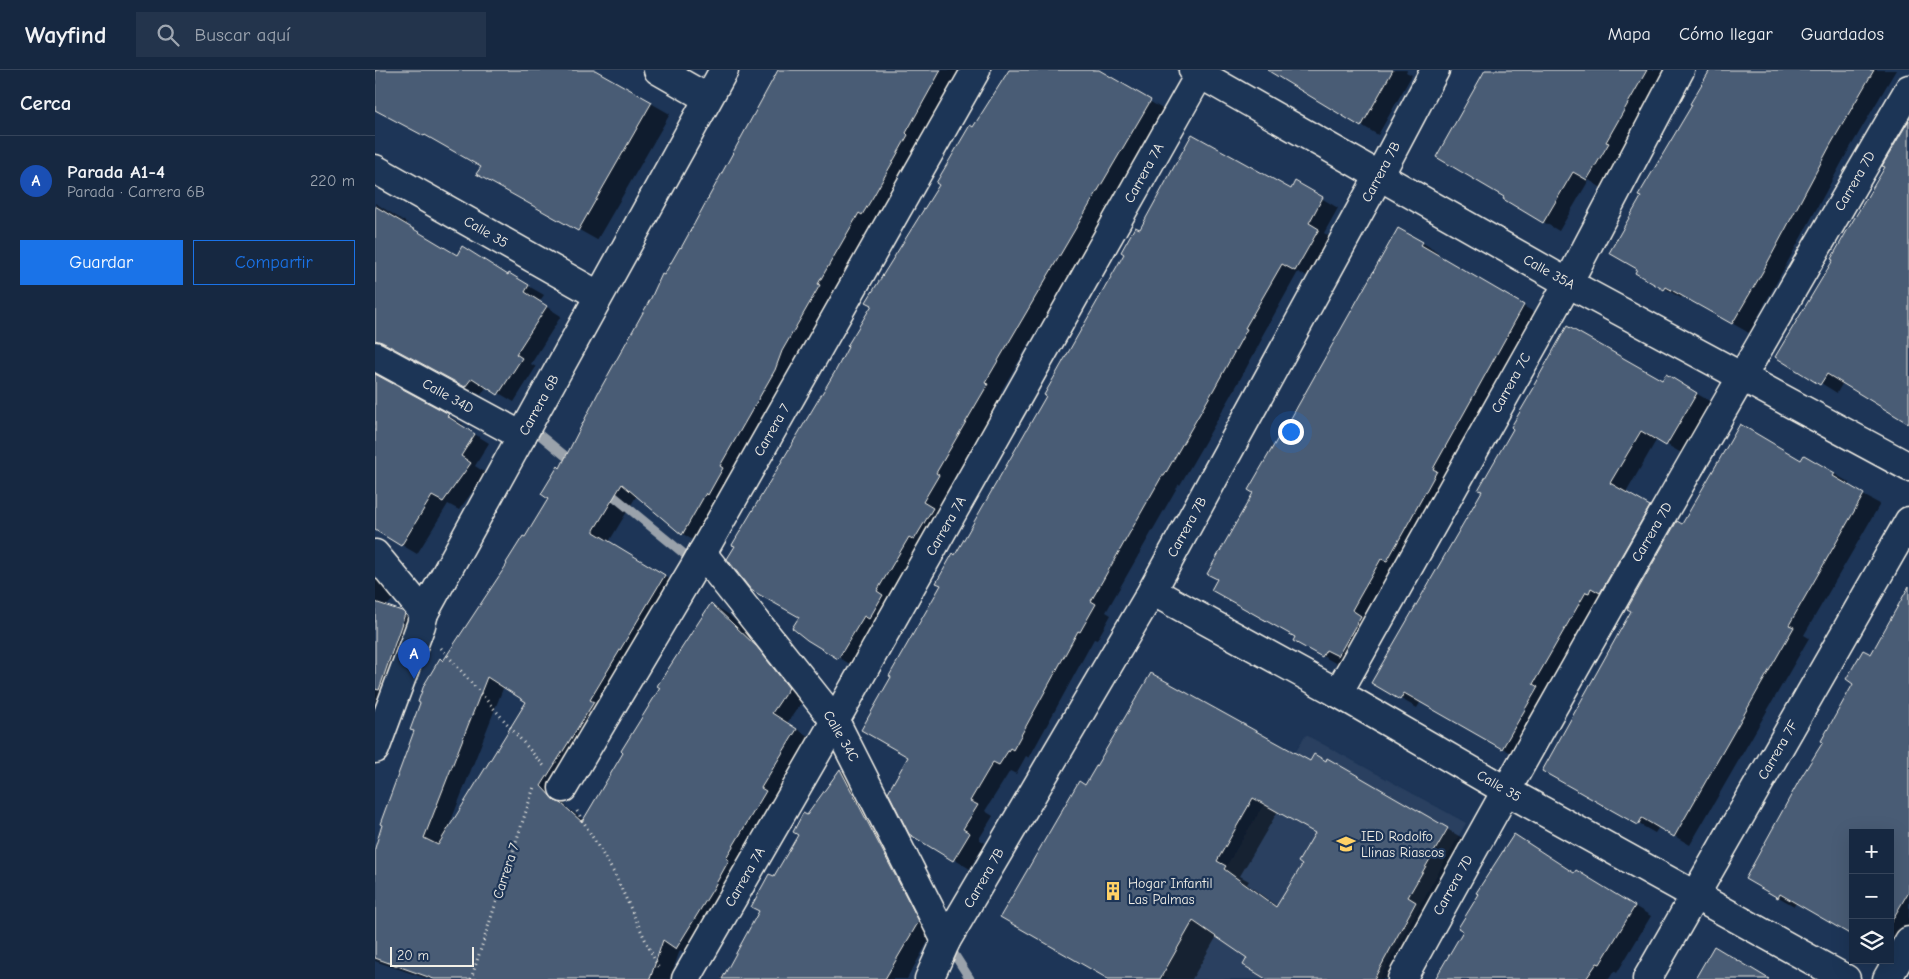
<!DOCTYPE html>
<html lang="es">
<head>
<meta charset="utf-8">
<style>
  body { margin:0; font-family:"Comic Neue",sans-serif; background:#23344c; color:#f1f3f6 }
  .controls { position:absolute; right:15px; bottom:15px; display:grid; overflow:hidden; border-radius:0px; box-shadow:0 5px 20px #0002 }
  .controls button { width:45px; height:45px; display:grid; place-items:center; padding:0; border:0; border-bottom:1px solid #35445a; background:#162841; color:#f1f3f6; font:25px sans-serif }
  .scale { position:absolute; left:15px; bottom:12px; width:84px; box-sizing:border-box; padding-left:5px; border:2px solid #f4f1e8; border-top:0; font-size:14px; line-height:18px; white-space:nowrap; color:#f4f1e8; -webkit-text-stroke:4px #1d3557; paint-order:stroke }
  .you { position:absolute; left:915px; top:361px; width:18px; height:18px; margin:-12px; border:4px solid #fff; border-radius:50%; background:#1a73e8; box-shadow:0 0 0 8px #1a73e833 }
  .badge { display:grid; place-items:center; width:32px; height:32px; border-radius:50%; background:#1a73e8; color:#fff; font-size:16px; font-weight:700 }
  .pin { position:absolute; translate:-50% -41px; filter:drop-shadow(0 1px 2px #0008) }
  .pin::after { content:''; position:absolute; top:26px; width:18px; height:15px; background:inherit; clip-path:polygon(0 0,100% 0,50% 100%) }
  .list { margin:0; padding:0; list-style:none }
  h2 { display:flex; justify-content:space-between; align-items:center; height:65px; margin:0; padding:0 20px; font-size:21px }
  h2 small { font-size:16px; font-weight:400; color:#9ea6b1 }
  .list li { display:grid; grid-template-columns:32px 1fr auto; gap:15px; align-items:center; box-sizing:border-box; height:90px; padding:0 20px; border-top:1px solid #35445a }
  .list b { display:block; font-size:19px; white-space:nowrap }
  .list p { margin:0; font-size:16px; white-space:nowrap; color:#9ea6b1 }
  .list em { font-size:16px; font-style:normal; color:#9ea6b1 }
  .actions { display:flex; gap:10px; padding:15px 20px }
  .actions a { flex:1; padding:11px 0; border:1px solid #1a73e8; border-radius:0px; text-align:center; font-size:18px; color:#1a73e8 }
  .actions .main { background:#1a73e8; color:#fff }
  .icon { flex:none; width:28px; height:28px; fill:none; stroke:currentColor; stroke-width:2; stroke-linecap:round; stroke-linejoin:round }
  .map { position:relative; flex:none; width:1534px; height:909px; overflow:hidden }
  header { display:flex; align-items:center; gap:30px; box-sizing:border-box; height:70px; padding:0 25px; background:#162841; border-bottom:1px solid #35445a }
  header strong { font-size:24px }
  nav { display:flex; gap:28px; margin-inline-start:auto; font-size:18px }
  .search { width:350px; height:45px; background:#23344c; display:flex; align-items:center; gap:12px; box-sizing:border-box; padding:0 18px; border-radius:0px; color:#9ea6b1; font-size:19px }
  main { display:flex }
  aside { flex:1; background:#162841 }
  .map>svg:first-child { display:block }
  .built { fill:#2a4060 }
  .shadow { fill:#0007; fill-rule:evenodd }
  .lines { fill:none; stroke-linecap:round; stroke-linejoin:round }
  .stream { stroke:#9aa2ab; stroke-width:9 }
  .building { fill:#485b74; stroke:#f4f1e8; fill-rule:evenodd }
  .minor-casing { stroke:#f4f1e8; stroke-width:31 }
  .tertiary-casing { stroke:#f4f1e8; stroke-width:31 }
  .path { stroke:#f4f1e8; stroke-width:3; stroke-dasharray:1 4; stroke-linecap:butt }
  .minor { stroke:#1d3557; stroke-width:28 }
  .tertiary { stroke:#1d3557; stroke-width:28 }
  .labels { text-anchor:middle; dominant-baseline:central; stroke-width:4.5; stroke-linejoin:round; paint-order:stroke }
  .street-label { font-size:14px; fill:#f4f1e8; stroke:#1d3557 }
  .poi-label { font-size:14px; fill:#f4f1e8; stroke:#1d3557; text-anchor:start }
</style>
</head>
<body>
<header>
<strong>Wayfind</strong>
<div class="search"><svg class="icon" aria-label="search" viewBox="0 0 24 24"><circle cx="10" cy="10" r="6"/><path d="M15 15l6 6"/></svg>Buscar aquí</div>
<nav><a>Mapa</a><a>Cómo llegar</a><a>Guardados</a></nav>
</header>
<main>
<aside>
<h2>Cerca<small></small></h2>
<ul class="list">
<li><span class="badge" style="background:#1a4fb4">A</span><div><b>Parada A1-4</b><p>Parada · Carrera 6B</p></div><em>220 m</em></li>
</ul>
<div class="actions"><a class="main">Guardar</a><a>Compartir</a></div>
</aside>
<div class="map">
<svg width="1534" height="909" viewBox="0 0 1534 909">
  <rect width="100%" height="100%" fill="#1d3557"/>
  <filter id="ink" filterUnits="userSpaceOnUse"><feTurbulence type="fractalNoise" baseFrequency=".02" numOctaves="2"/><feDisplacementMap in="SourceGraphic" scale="10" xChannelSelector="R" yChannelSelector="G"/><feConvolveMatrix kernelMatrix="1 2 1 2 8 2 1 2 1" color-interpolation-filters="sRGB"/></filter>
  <g filter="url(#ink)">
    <path class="built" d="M931,665L1091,753L1004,909H794L787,905L851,796Z"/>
    <g class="shadow">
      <path d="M0,0H218L295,44L222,170L122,114L107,96L0,38Z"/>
      <path d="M404,0H586L324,474L308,464L262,425L235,470L236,473L306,516L182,726L194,739L209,750L337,534L353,544L398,588L430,628L412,653L438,669L318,887L305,880L295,909H53L0,891V782L69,592L175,428L186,400L290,206L307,180ZM129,616L153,632L75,757L74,756Z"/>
      <path d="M635,0H717L740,11L791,41L625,323L628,324L576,413L579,415L480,597L432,569L425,547L462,300L565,114Z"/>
      <path d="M893,0H1032L1031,2L1037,5L1003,65Z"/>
      <path d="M1111,0H1294L1246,82L1249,84L1228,119L1214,110L1184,161L1129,129Z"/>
      <path d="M1338,0H1521L1472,83L1374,263L1308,225L1306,228L1262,202Z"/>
      <path d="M1534,52V353L1468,312L1462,323L1402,286L1460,190L1512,97Z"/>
      <path d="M921,113L963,138L949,163L959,169L936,209L923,202L886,268L887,269L855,328L805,415L804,414L731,542L736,545L722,570L719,569L654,688L651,686L641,704L635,701L610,741L618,746L604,769L610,773L595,799L535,763V686L568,515L581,487L765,161L916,120Z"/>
      <path d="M0,133L32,153L31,155L82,186L150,214L169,225L164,232L186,246L156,294L161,297L139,332L112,316L106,325L24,280L16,279L8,281L0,294Z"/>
      <path d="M1024,159L1063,182L1061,186L1164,245L964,595L920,571L921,567L880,423L912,359Z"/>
      <path d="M0,298L2,305L7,309L88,354L87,356L114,373L100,396L111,403L84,440L73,434L42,484L0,459Z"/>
      <path d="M1291,306L1338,333L1308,384L1282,369L1251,423L1290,446L1143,687L1046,631L1042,638L998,613L1288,312Z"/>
      <path d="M1430,387L1475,413L1473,417L1505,434L1429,565L1434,568L1315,775L1284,757L1280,763L1185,710L1308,455L1427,391Z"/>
      <path d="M0,505L21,526L11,537L26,542L42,551L31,594L17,589L0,635Z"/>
      <path d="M1534,518V858L1515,885V763H1478L1419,836L1372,809Z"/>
      <path d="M953,690L1096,773L1030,909H894L873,888L842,866L817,909H735L711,716L951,693ZM903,741L942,763L929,794L903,837L872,814L874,811L865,806Z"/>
      <path d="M465,700L481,709L559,861L532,909H346L347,906L349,907L386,841L399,808L425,765L432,747Z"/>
      <path d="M1155,775L1200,803L1217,811L1276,846L1242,903L1239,901L1234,909H1061Z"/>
    </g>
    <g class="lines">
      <g class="stream">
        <path d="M155,357L199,393"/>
        <path d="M230,419L319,492"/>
        <path d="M574,876L595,909"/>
      </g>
    </g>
    <g class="building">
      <path d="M0,0H220L277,32L203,161L101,104L106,97L50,65L49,66L0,40Z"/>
      <path d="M403,0H566L531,63L533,65L498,127L487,145L484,143L443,214L445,215L407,281L400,300L345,396L348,398L333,425L331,423L307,465L247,414L219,460V462L290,505L215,630L219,632L166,716L180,731L186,733L207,752L248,683L246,681L285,618L282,616L336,533L382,577L414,618L397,643L422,659L386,718L391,721L351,788L354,790L338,819L301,879L288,870L275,909H59L0,888V778L7,755L5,754L39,661L35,660L45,633L43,632L49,615L65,588L68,591L132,494L131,493L148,466L150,467L173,429L166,424L183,396L185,398L223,323L276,228L287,204L289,205L305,177L306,178ZM112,607L151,632L63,775L49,768Z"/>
      <path d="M634,0H724L776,30L610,313L613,314L561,403L564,405L548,432L558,438L539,470L534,467L502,521L508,525L494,549L489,546L463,589L432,570L417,558L424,547L376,520L352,489L360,476L357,475L461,300L473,277L472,276L497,235L491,232L564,115L561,113L595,55L598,57Z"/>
      <path d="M892,0H1018L986,57Z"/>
      <path d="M1110,0H1272L1231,72L1234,73L1212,110L1198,102L1168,153L1128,129L1129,127L1061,87Z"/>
      <path d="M1335,0H1499L1456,74L1387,203L1357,254L1291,217L1289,220L1260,203L1262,199L1234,183L1266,127L1263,126L1317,35L1315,34Z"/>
      <path d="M1534,50V354L1452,304L1445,315L1400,287L1458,190L1456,189L1473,159L1510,97L1507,96Z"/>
      <path d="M817,64L916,119L920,111L948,127L934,153L944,159L920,201L907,194L870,258L872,259L839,319L789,406H787L716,531L721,534L705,562L703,561L638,680L635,678L624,695L618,692L595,731L603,735L588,759L595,763L578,791L534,764L513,722L533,687L486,660L516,607L514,606L566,515L561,513L578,483L580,485L671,326L669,325L749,184L746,182L760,157L765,159Z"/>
      <path d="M0,136L82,185L87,176L133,205L134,203L154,215L150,222L172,236L141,284L147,288L123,325L97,308L90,317L7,272L0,270Z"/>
      <path d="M1023,158L1048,172L1046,175L1149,235L1058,399L1062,401L1029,461L1012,491L1006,489L977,540L986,546L963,586L951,580L947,587L918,571L920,567L836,520L842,509L832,504L878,423L873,420L910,356L911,357Z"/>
      <path d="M1192,256L1287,310L1291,304L1322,323L1291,376L1266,361L1235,413L1275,436L1225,523L1216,518L1214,523L1211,522L1158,614L1163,617L1127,679L1029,623L1025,630L996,613L1107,421L1103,420L1138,359L1136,357L1160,316L1159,315Z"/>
      <path d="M0,304L74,344L72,346L100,364L86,386L96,393L68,432L57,426L26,476L0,460Z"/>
      <path d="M1365,354L1426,390L1429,385L1460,403L1458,406L1489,424L1414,555L1419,557L1299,767L1267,748L1263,755L1167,701L1256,541L1252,539L1291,470L1302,451L1307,454Z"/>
      <path d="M1534,516V821L1515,854V763H1478V866L1405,824L1403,828L1370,809L1425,709L1448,672L1446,671L1478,614L1471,609L1488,580L1496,584Z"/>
      <path d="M0,532L27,541L30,544L4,620L0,619Z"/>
      <path d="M776,603L935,691L939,684L951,691L952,688L1073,758L1033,827L1041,832L999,909H891L868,895L872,888L818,851L785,909H733L625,847L704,711L710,715ZM878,728L940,763L923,792L927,795L901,837L849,799L851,796L842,791Z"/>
      <path d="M465,699L544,851L510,909H347L384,841L376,837L394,804L399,806L423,765L418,762L428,743L432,745Z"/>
      <path d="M1139,764L1199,803L1201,800L1260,836L1225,894L1222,893L1211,909H1060L1088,861L1083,858L1104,824L1101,823Z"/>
      <path d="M1339,876L1394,909H1320Z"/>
    </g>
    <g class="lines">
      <g class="minor-casing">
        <g id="minor">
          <path d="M283,0L332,28"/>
          <path d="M818,0L1193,213L1534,397"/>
          <path d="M0,99L223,225"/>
          <path d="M0,286L147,366"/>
          <path d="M327,483L460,651L571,871"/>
          <path d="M0,484L49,543"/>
          <path d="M777,521L963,623L1130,720L1471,909"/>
          <path d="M963,623L1193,213L1305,0"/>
          <path d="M188,718L321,494L601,0"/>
          <path d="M311,909L460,651L827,0"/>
          <path d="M554,909L571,871L777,521L1004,106L1060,0"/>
          <path d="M1027,909C1191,609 1362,314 1534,19"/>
          <path d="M1272,909L1534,451"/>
          <path d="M1512,909L1534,871"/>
        </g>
      </g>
      <g class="tertiary-casing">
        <path id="tertiary" d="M0,679L46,555L49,543L349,0"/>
      </g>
      <g class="path">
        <path d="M66,578L169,696"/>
        <path d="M202,741L239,803L284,899"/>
        <path d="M96,909L159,717"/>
      </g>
      <use href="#minor" class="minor"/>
      <use href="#tertiary" class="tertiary"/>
    </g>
  </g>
  <defs>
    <g id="school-bare" transform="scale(1.5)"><path d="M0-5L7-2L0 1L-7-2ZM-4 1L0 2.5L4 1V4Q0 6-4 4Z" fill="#ffd166" stroke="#1d3557" stroke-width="2.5" paint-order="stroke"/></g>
    <g id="building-bare" transform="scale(1.5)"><path d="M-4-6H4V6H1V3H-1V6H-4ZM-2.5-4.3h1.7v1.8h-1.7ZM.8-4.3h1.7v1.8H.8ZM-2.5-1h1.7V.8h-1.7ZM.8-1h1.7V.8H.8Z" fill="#ffd166" stroke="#1d3557" stroke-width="2.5" paint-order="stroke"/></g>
  </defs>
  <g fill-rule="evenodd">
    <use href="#school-bare" x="971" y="774"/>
    <use href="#building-bare" x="738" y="821"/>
  </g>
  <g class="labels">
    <g class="street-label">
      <text transform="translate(1006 102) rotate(-62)">Carrera 7B</text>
      <text transform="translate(769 103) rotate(-61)">Carrera 7A</text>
      <text transform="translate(1480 111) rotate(-60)">Carrera 7D</text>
      <text transform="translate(111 162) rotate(30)">Calle 35</text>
      <text transform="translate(1174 202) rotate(29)">Calle 35A</text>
      <text transform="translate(1136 313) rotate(-61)">Carrera 7C</text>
      <text transform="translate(73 326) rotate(29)">Calle 34D</text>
      <text transform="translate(164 335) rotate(-61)">Carrera 6B</text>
      <text transform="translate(397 360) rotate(-60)">Carrera 7</text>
      <text transform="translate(571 456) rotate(-60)">Carrera 7A</text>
      <text transform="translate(812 457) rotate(-61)">Carrera 7B</text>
      <text transform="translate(1277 462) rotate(-60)">Carrera 7D</text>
      <text transform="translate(466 666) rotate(60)">Calle 34C</text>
      <text transform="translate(1403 680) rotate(-60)">Carrera 7F</text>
      <text transform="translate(1124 716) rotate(30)">Calle 35</text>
      <text transform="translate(131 801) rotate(-72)">Carrera 7</text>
      <text transform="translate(370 807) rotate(-60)">Carrera 7A</text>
      <text transform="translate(609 808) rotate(-60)">Carrera 7B</text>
      <text transform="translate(1078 815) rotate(-61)">Carrera 7D</text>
    </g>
    <g class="poi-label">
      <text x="986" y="766">IED Rodolfo<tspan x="986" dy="16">Llinas Riascos</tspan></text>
      <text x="753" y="813">Hogar Infantil<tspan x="753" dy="16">Las Palmas</tspan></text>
    </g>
  </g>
</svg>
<div class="controls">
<button>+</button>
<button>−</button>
<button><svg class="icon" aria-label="layers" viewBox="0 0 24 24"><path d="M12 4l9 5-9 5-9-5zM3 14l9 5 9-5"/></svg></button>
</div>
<div class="scale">20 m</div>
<div class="you"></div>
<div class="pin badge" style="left:39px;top:609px;background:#1a4fb4">A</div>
</div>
</main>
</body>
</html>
